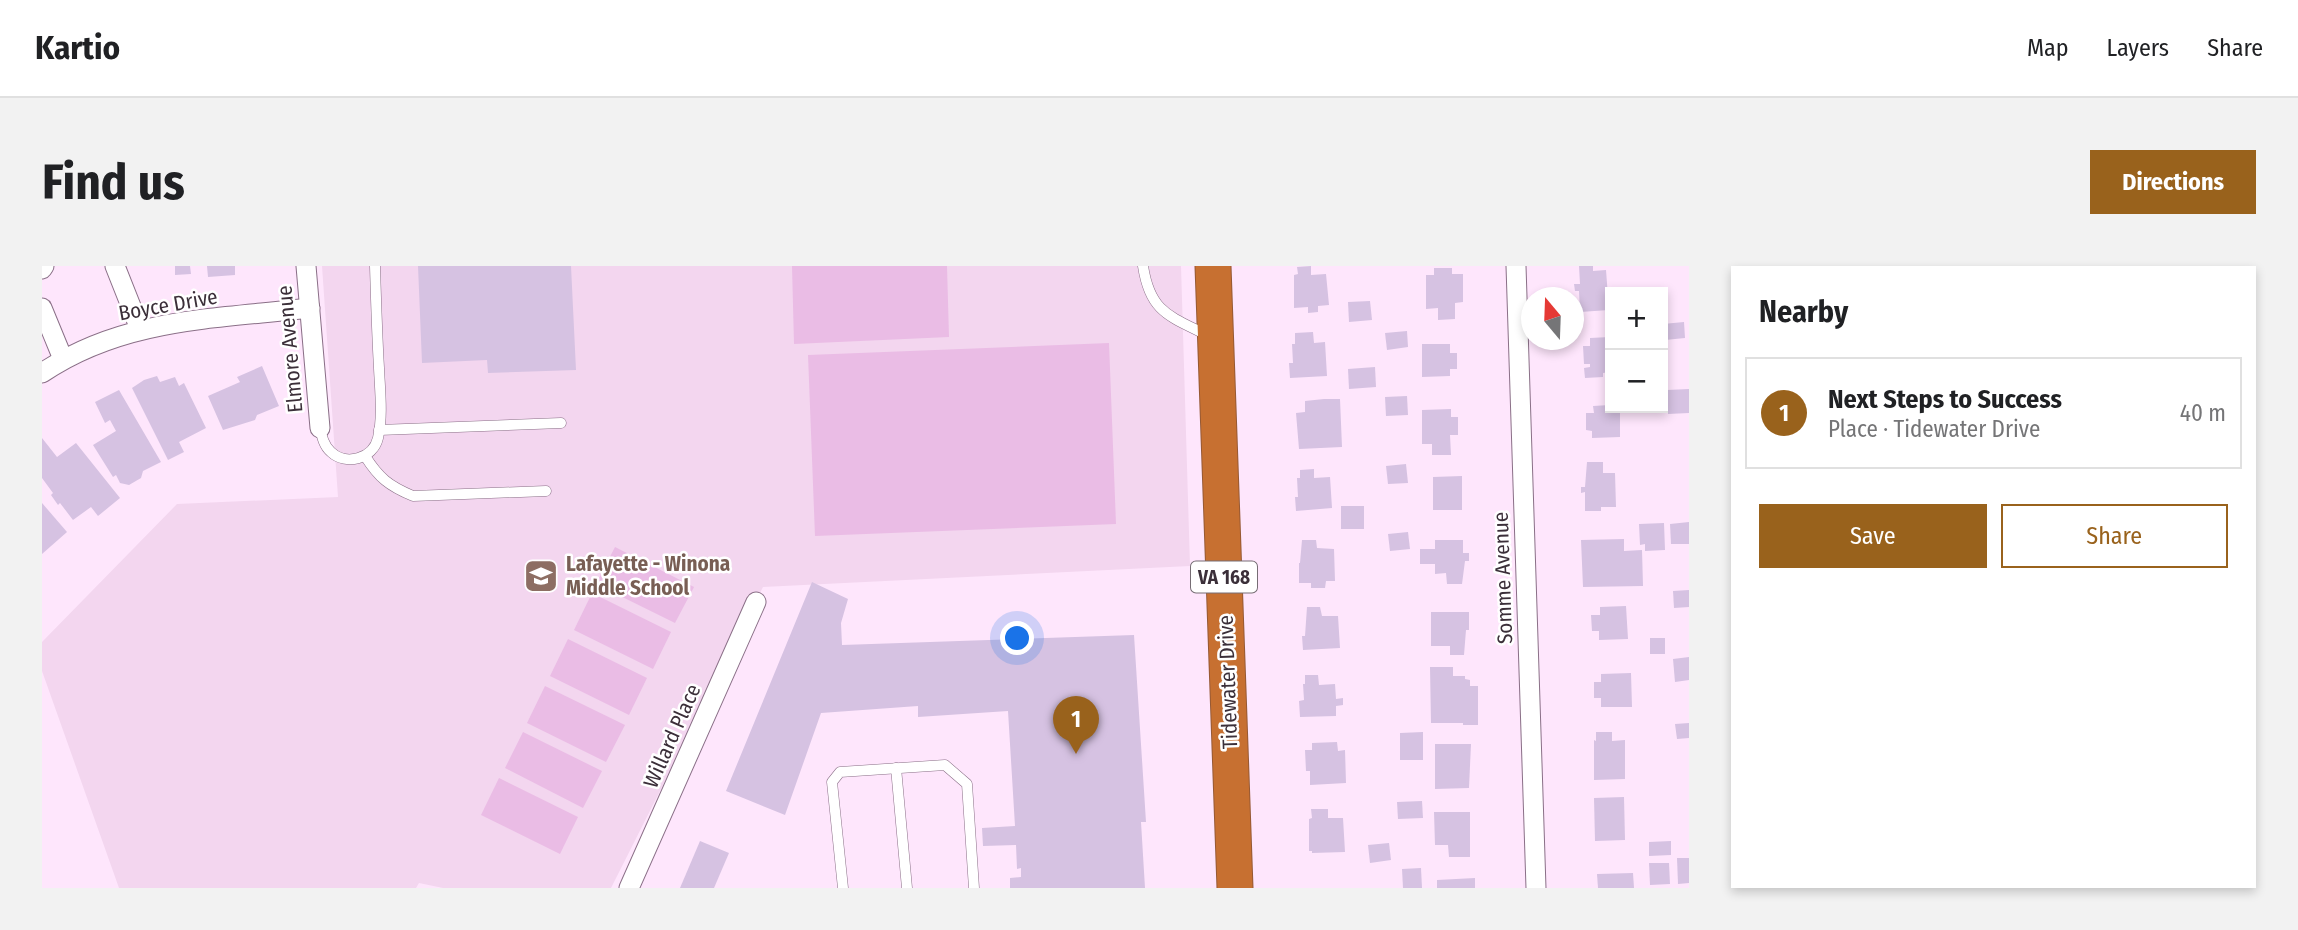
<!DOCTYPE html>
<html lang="en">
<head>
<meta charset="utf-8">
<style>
  body { margin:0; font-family:"Fira Sans Condensed",sans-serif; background:#f2f2f2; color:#202124 }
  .controls { position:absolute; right:21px; top:21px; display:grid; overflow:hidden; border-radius:0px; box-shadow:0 4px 10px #0003 }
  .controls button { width:63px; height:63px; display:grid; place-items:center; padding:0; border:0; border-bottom:2px solid #e0e0e0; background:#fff; color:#202124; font:35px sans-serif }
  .compass { position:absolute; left:1479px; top:21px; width:63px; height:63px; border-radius:50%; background:#fff; box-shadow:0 4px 10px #0003; rotate:341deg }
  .you { position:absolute; left:976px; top:373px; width:24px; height:24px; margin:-18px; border:5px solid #fff; border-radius:50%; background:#1a73e8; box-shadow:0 0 0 10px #1a73e833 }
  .badge { display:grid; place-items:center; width:46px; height:46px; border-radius:50%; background:#99621c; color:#fff; font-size:23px; font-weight:700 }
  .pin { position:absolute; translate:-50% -58px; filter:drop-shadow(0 2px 4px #0008) }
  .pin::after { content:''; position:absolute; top:37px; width:24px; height:21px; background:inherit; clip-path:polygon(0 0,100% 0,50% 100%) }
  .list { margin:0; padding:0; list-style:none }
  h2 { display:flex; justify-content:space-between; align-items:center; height:91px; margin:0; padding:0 28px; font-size:30px }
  h2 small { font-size:23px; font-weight:400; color:#757577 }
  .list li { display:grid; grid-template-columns:46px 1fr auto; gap:21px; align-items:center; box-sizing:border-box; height:112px; margin:0 14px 14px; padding:0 14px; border:2px solid #e0e0e0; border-radius:0px }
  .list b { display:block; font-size:26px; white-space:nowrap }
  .list p { margin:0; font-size:23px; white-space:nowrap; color:#757577 }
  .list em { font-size:23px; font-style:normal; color:#757577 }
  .actions { display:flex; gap:14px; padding:21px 28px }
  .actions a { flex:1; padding:16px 0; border:2px solid #99621c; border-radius:0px; text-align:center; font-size:24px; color:#99621c }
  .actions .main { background:#99621c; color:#fff }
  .map { position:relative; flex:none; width:1647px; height:622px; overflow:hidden; border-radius:0px }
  header { display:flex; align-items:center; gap:42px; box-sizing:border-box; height:98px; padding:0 35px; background:#fff; border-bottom:2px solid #e0e0e0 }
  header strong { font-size:33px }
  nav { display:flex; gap:38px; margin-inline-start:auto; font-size:24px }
  .intro { display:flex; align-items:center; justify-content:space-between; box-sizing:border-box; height:168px; padding:0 42px }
  h1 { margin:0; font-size:49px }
  .button { padding:18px 32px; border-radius:0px; background:#99621c; color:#fff; font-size:24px; font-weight:700 }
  main { display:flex; gap:42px; padding:0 42px }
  aside { flex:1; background:#fff; border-radius:0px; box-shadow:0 4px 10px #0003 }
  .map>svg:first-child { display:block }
  .built { fill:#f3d6ef }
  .green { fill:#eabce5 }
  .building { fill:#d6c2e2 }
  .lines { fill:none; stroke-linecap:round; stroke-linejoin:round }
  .lane-casing { stroke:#8a6f87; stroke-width:11 }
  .street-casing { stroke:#8a6f87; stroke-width:21 }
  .highway-casing { stroke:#965934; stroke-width:37 }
  .lane { stroke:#fff; stroke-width:10 }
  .street { stroke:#fff; stroke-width:19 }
  .highway { stroke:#c77031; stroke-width:35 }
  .labels { text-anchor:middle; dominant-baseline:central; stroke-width:5; stroke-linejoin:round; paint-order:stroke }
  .shield { fill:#fff; stroke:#766d74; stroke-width:2 }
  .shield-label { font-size:19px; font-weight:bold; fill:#3b2f39 }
  .street-label { font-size:21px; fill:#3b2f39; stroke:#fff }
  .education-label { font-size:21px; font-weight:bold; fill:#785e54; stroke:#fff; text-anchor:start }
</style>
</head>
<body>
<header>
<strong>Kartio</strong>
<nav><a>Map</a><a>Layers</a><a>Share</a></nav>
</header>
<div class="intro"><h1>Find us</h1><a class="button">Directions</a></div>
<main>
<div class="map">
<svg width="1647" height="622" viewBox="0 0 1647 622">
  <rect width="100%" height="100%" fill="#fee6fc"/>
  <path class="built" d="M280,0H1139L1148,300L721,321L569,622H401L377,617L374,622H77L0,405V376L135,238L296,231Z"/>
  <g class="green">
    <path d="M750,0H905L907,71L752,78Z"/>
    <path d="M1067,77L1074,258L773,270L766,89Z"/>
    <path d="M573,281L652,321L633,357L554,318Z"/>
    <path d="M550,327L629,366L611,403L532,364Z"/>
    <path d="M526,373L605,412L587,449L508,410Z"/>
    <path d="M503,420L583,459L564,496L485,457Z"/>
    <path d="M481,466L560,505L541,542L463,502Z"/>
    <path d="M457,512L536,551L518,588L439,549Z"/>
  </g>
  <g class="building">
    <path d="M133,0H148L149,8L133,9Z"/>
    <path d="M165,0H193V9L166,11Z"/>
    <path d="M376,0H529L534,104L446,107L445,94L380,97Z"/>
    <path d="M1269,0V9L1284,8L1287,39L1276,40V46L1266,47V41L1252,42V9L1256,8L1255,1Z"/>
    <path d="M1537,0H1551V5L1564,4L1567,44L1538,46L1537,25H1533L1532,18H1538Z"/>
    <path d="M1392,2H1410V8H1421V36L1413,37V53L1396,54V42L1384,43V9H1392Z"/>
    <path d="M1328,35L1330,54L1307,56L1306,36Z"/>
    <path d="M1642,56L1643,72L1623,74L1621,58Z"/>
    <path d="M1365,65L1366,81L1345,84L1343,67Z"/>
    <path d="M1271,66L1272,77L1283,76L1285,110L1248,112L1247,97H1251L1250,78H1253V67Z"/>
    <path d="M1568,71V106L1561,107V111L1543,112L1542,102L1548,101V98H1542L1541,80H1548V72Z"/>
    <path d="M1380,78H1408V87H1415V103H1408V110L1380,111Z"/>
    <path d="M220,100L237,140L215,149L213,154L181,164L166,130L198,116L195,111Z"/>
    <path d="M1333,101L1334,121L1307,123L1306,103Z"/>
    <path d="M115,110L118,116L133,111L137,120L142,117L164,162L137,176L142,186L126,194L90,122L102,114Z"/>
    <path d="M1647,123V147L1626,148L1625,124Z"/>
    <path d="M77,124L119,196L101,205L99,212L87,219L78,217L74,209L71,211L51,179L74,165L68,154L63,157L53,136Z"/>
    <path d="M1365,130L1366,149L1344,150L1343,131Z"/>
    <path d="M1282,133H1298L1300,181L1257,183L1254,147L1263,146V135Z"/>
    <path d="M1568,139V142H1578V171L1550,172V165L1544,164V147H1552L1551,140Z"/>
    <path d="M1409,143V151H1416V169H1408L1409,189H1390V178H1380V144Z"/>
    <path d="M0,172L15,191L34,177L78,232L56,250L49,241L31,254L18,237L16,239L9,229L11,227L0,212Z"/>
    <path d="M1545,196H1561V207H1573L1574,241H1559V245H1543V226L1539,227V221H1543Z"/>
    <path d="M1364,198L1366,217L1346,218L1344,200Z"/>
    <path d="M1272,203V212L1288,211L1290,242L1254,245L1253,231H1256L1255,212H1258V204Z"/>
    <path d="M1420,210V244H1391V211Z"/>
    <path d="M0,237L25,266L0,288Z"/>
    <rect x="1299" y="240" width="23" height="23"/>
    <path d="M1647,256V278H1629L1628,258Z"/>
    <path d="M1622,257L1623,284L1603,285V278L1598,279L1597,258Z"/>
    <path d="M1366,266L1368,283L1348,285L1346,268Z"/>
    <path d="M1582,273V285L1600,284L1601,320L1541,321L1539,274Z"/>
    <path d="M1260,274H1274L1275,282L1292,283L1293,315H1284L1283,322H1269V317H1257V297H1258Z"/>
    <path d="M1393,274H1421V287H1427V295H1423L1420,318H1405L1404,307L1393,308V298H1378V283H1393Z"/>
    <path d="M770,316L806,333L799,357L800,379L1092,369L1104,556H1099L1103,622H968V612L979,611V602L975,603L974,579L941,580L940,562L973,560L966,445L876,451V440L779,447L743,549L684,525Z"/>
    <path d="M1647,324V341L1632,342L1631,325Z"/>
    <path d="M1584,340L1586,373L1557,374V365H1550L1549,349H1558V341Z"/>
    <path d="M1265,341H1278L1280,350H1296L1298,382L1261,384L1260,370H1263Z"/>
    <path d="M1389,346H1427V364H1424L1422,389H1408V380H1389Z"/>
    <rect x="1608" y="372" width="15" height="16"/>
    <path d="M1647,391V414L1633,416L1631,393Z"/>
    <path d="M1388,401H1411V410H1423V413L1428,414V420H1436V459H1421V457H1389Z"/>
    <path d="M1589,407L1590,441H1559V432H1552V416H1559V408Z"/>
    <path d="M1263,409H1276L1277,419L1293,418L1294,433L1301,432V439L1294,440V450L1258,451L1257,435L1262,434L1261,418H1263Z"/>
    <path d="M1647,457V472L1635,473L1633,458Z"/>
    <path d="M1381,466V494H1358V467Z"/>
    <path d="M1554,466H1570V475L1583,474V513L1552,514V474L1554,475Z"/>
    <path d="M1295,476L1296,485L1303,484L1304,517L1268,519V505H1264L1263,484H1270V477Z"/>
    <path d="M1393,478H1429L1427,522L1393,523Z"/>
    <path d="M1582,531L1583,574L1553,575L1552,532Z"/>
    <path d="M1380,535L1381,552L1356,553L1355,536Z"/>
    <path d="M1269,543H1286V552H1301L1303,586L1270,587V585H1267V553L1270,552Z"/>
    <path d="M1392,546H1428V591H1407L1406,579H1393Z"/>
    <path d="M658,575L687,587L672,622H638Z"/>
    <path d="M1629,575V589L1607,590V576Z"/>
    <path d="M1347,577L1349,594L1328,597L1326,579Z"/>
    <path d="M1635,592H1647V617L1636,618Z"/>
    <path d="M1607,597H1627L1628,618L1608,619Z"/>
    <path d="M1379,602L1380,622H1361L1360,603Z"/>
    <path d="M1591,607L1592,622H1556L1555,608Z"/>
    <path d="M1433,612V622H1395V614Z"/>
  </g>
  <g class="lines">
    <g class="lane-casing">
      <g id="lane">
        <path d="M1101,0C1108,46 1127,50 1165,69"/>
        <path d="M278,162C280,171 282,180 289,186C304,200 331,193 336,172C341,150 338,125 337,102C335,68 334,34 333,0"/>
        <path d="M337,164L519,157"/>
        <path d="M323,190C337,212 347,220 371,230L504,225"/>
        <path d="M854,502L865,622"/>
        <path d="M801,622L790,516L798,506L903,499L925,518L932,622"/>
      </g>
    </g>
    <g class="street-casing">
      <g id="street">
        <path d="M73,0L98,63"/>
        <path d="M264,0L278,162"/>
        <path d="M1474,0L1494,622"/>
        <path d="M0,3L2,0"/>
        <path d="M0,42L21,93"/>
        <path d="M0,107C81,52 174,53 268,42"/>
        <path d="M587,622L714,336"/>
      </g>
    </g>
    <g class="highway-casing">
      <path id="highway" d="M1171,0L1193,622"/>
    </g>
    <use href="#lane" class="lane"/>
    <use href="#street" class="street"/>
    <use href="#highway" class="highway"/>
  </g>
  <defs>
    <g id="school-square" transform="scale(1.75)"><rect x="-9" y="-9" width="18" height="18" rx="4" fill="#8d6e63" stroke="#fff"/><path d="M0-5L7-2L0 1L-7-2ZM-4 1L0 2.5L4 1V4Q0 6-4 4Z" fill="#fff"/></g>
  </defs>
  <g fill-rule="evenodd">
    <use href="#school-square" x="499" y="310"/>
  </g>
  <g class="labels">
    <rect class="shield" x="1149" y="295.5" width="66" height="31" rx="5"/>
    <g class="shield-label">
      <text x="1182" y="311">VA 168</text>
    </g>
    <g class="street-label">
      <text transform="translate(126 39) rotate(-10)">Boyce Drive</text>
      <text transform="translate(248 83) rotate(-95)">Elmore Avenue</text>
      <text transform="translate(1461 312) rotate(-92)">Somme Avenue</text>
      <text transform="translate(1186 416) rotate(-92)">Tidewater Drive</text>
      <text transform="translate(630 470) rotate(-66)">Willard Place</text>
    </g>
    <g class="education-label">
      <text x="524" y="298">Lafayette - Winona<tspan x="524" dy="24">Middle School</tspan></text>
    </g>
  </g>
</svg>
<div class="controls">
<button>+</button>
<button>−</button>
</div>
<svg class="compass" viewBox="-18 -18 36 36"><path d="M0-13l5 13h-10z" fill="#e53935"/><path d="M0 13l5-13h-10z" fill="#757577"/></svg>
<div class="you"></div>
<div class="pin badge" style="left:1034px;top:488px">1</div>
</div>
<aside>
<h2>Nearby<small></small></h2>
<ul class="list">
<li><span class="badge">1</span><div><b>Next Steps to Success</b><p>Place · Tidewater Drive</p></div><em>40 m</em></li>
</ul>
<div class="actions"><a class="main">Save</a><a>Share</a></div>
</aside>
</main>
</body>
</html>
